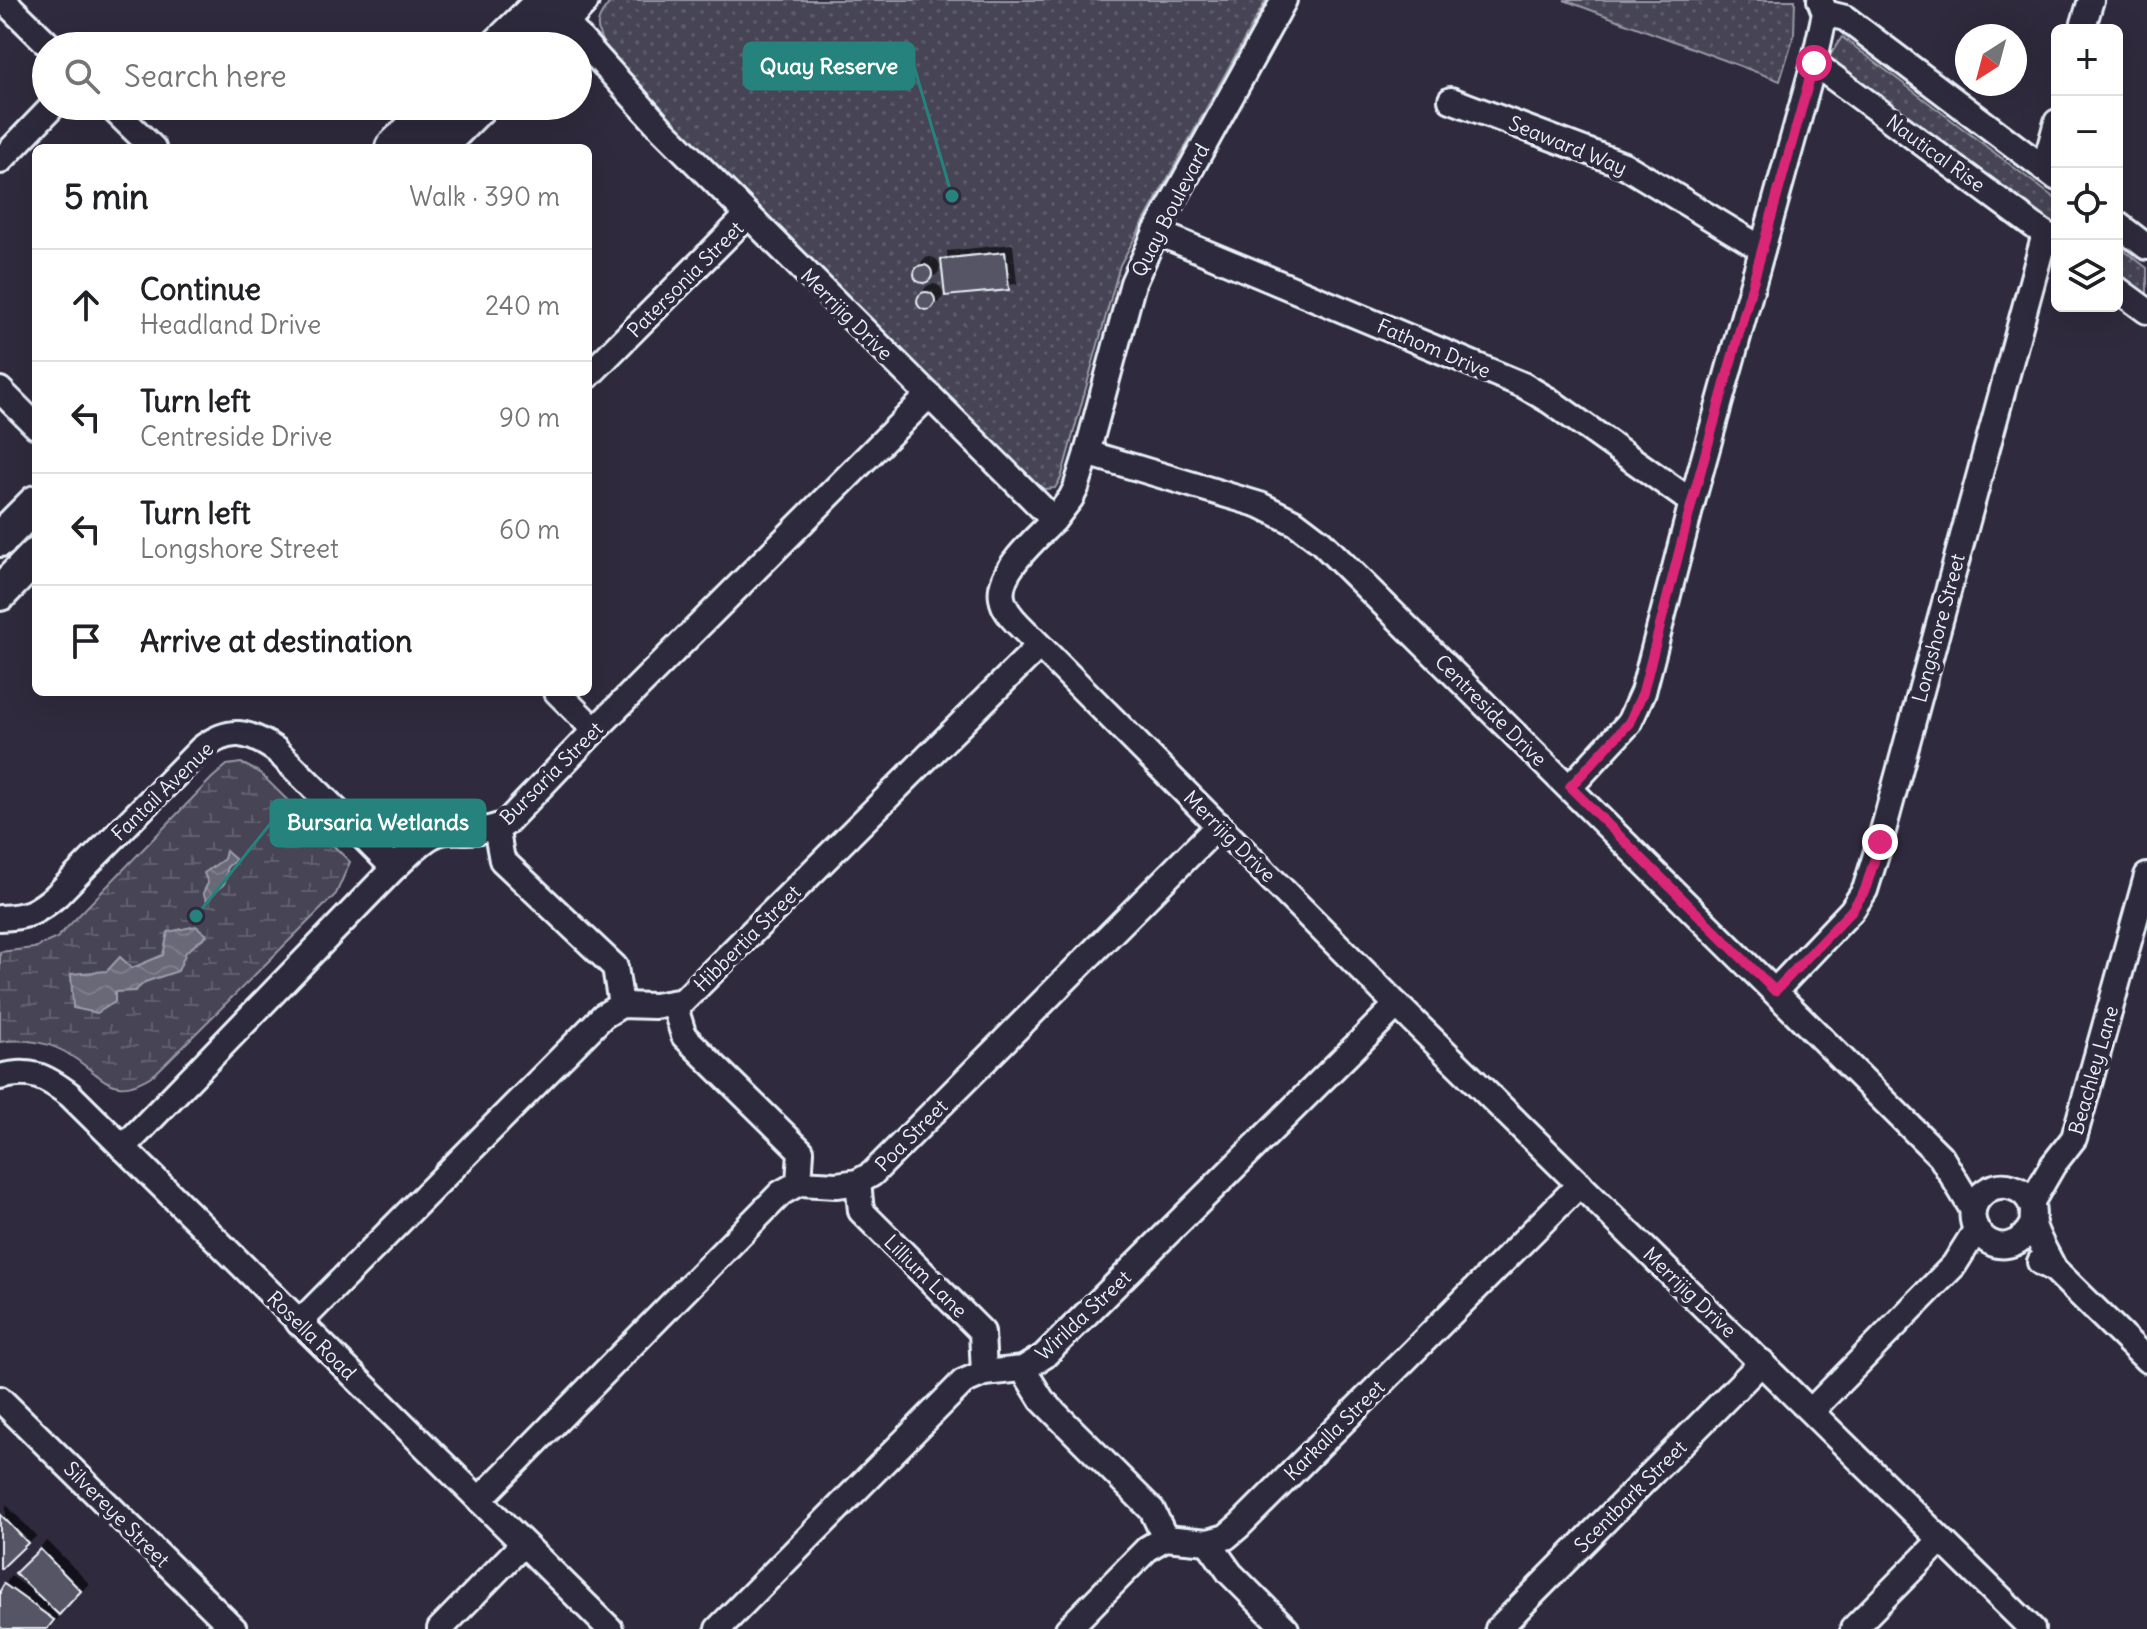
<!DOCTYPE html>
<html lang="en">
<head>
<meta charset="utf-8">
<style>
  body { margin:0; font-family:Delius,sans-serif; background:#f2f2f2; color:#202124 }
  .controls { position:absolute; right:24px; top:24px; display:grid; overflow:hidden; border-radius:12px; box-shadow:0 8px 32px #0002 }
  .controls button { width:72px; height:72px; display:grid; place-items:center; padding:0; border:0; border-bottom:2px solid #e0e0e0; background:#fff; color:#202124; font:40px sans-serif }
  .compass { position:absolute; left:1955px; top:24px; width:72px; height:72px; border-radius:50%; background:#fff; box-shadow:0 8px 32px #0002; rotate:216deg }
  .stop { position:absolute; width:24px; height:24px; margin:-18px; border:6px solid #db2777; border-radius:50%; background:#fff }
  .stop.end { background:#db2777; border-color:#fff; box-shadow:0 2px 8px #0008 }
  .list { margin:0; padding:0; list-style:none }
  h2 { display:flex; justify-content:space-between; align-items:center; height:104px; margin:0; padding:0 32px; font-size:34px }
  h2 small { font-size:26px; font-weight:400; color:#757577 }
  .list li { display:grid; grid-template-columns:52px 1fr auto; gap:24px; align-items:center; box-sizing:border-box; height:112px; padding:0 32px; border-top:2px solid #e0e0e0 }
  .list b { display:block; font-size:30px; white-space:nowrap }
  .list p { margin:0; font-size:26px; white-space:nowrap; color:#757577 }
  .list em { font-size:26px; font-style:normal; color:#757577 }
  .icon { flex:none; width:44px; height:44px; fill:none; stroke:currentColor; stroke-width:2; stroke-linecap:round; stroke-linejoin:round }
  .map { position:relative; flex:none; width:2147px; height:1629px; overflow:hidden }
  .search { position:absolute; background:#fff; box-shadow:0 8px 32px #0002; left:32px; top:32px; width:560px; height:88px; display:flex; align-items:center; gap:20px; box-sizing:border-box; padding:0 28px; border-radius:44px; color:#757577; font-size:30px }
  .panel { position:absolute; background:#fff; box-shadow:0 8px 32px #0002; left:32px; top:144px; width:560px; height:552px; border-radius:12px }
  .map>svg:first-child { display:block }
  .wetland { fill:url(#wetland-marsh); stroke:#979aa6; stroke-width:2 }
  .park { fill:url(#park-dots); stroke:#979aa6; stroke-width:2 }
  .water { fill:url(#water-waves); stroke:#9c9fab; stroke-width:2 }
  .building { fill:#575565; stroke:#e8f1f8; stroke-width:2; filter:url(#shadow) }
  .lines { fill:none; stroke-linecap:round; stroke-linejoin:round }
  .street-casing { stroke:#e8f1f8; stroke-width:30 }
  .secondary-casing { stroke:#e8f1f8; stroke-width:40 }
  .street { stroke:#2f2a3d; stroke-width:24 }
  .secondary { stroke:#2f2a3d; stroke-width:34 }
  .route { stroke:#db2777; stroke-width:10 }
  .labels { text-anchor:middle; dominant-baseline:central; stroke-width:8; stroke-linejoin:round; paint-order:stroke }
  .street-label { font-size:20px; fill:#e8f1f8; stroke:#2f2a3d }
  .leader { fill:none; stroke:#25827c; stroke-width:3 }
  .callout-dot { fill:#25827c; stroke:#2f2a3d; stroke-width:3 }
  .callout { fill:#25827c; stroke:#25827c; stroke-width:3 }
  .callout-label { font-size:22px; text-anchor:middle; font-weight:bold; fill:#fff }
</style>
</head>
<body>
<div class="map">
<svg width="2147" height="1629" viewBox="0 0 2147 1629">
  <defs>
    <pattern id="wetland-marsh" width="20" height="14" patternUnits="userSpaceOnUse" patternTransform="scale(2)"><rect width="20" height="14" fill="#464455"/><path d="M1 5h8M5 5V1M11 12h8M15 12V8" fill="none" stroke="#615f6e"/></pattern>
    <pattern id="park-dots" width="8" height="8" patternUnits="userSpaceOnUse" patternTransform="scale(2)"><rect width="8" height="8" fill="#464455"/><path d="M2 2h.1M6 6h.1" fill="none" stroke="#615f6e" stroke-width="1.8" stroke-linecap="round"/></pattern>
    <pattern id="water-waves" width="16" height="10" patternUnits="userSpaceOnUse" patternTransform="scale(2)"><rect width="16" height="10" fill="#696978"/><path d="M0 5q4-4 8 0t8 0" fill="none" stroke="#7e7f8c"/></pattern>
    <filter id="shadow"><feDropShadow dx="7" dy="-7" stdDeviation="0" flood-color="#0009"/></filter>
  </defs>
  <rect width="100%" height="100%" fill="#2f2a3d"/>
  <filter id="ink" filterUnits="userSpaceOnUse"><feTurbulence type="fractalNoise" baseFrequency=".0125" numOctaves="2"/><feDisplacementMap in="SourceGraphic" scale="16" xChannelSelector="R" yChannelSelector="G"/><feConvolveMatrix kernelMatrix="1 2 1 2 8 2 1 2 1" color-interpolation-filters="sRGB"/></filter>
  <g filter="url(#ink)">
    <path class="wetland" d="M241,763L259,772L350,862L336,894L156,1073C114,1101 107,1080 73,1057C52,1042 25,1038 0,1042V952L34,948L57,938L212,778L227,765Z"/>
    <g class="park">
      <path d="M612,0H1266L1120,265L1061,478L1055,488L1045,489L1038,485L677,128L604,45C593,24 597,18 612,0Z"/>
      <path d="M1564,0H1795L1794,35L1780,81Z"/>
      <path d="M1842,37L2057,200V234L1827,60Z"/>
      <path d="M2117,245L2147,268V302L2117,279Z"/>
    </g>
    <g class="water">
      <path d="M226,851L236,860L227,867C227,890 220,884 207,901L203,893L208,883L204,873L224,859Z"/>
      <path d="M196,926L207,935L186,952L178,971L145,982L135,991L115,992V1002L97,1013L73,1008L71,974L107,971L120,957L132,968L163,955L168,932Z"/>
    </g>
    <g class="building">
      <path d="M1005,252L1009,290L945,296L941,259Z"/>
      <circle cx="923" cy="274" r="9"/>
      <circle cx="926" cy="301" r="9"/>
      <path d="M0,1514L28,1543L1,1569L0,1568Z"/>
      <path d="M40,1549L81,1591L59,1615L15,1573Z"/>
      <path d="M4,1584L54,1620L47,1629H3L0,1627V1591Z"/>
    </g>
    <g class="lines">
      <g class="street-casing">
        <g id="street">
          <path d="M3,0L50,46"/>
          <path d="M552,7L660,127L1054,520C1036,539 997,571 1002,598C1004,609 1011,617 1019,625L1397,1005L2032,1629"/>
          <path d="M1825,13L1845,18L2057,178"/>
          <path d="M2082,30L2091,0"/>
          <path d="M1814,63L2057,243"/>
          <path d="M1451,100L1624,165L1762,249"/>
          <path d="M110,106L153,148"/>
          <path d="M0,161L53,106"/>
          <path d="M2044,169L2057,122"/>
          <path d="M2117,224L2147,247"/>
          <path d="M1156,232L1523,385L1550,401L1692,502"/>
          <path d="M2117,289L2147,311"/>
          <path d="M588,376L747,216"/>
          <path d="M0,390L36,426"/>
          <path d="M1087,453L1260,505L1296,523L1321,542L1941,1157L1973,1210"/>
          <path d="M1054,520L1071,498L1076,488L1087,453L1133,283L1156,232L1284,0"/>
          <path d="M557,692L595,730"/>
          <path d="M1570,787L1629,723L1643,692L1692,502L1814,63L1825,13L1820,0"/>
          <path d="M496,827L502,860L615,967L621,1005"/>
          <path d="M0,918C27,917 36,913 57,895L202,748C230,727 248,731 276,750L394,868"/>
          <path d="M1775,991L1852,910L1865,890L1880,842L2045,234"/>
          <path d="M674,1004L684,1036L801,1151L799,1183"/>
          <path d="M0,1077C31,1069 45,1076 70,1095L610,1629"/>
          <path d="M123,1148L394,868C406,858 419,842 434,835C444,829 455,831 466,831C479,831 493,829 505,824L595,730L929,395"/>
          <path d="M858,1182L861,1211L982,1332L984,1373"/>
          <path d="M2031,1203L2053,1165L2074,1138L2147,876"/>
          <path d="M2033,1223C2005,1277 1946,1220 1986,1191C2002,1180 2025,1187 2032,1206C2034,1212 2032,1218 2033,1224C2036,1237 2048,1256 2054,1269"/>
          <path d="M2040,1262L2054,1269L2147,1360"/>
          <path d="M299,1323L603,1016L621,1005L654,1006L683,1001L1039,646"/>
          <path d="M1023,1369L1042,1400L1152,1510L1165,1538"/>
          <path d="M0,1399L234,1629"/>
          <path d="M1811,1411L1954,1265L1976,1230"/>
          <path d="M479,1500L781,1193L799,1183L837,1185L858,1182L872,1174L1219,825"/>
          <path d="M1208,1542L1230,1573L1286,1629"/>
          <path d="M440,1629L522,1545"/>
          <path d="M718,1629L963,1382L984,1373L1023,1369L1044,1356L1397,1005"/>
          <path d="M1068,1629L1148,1548L1165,1538L1208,1542L1226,1537L1239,1526L1580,1184"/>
          <path d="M1498,1629L1762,1362"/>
          <path d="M1853,1629L1941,1540"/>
        </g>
      </g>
      <g class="secondary-casing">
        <g id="secondary">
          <path d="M498,46L545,0"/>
          <path d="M538,46L581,0"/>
          <path d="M393,148L436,106"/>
          <path d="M437,148L479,106"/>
          <path d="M0,539L36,503"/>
          <path d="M0,593L36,556"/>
        </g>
      </g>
      <use href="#street" class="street"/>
      <use href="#secondary" class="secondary"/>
    </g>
  </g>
  <g class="lines" filter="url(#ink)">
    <path class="route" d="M1814,63L1692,502L1643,692L1629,723L1570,787L1775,991L1852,910L1865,890L1880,842"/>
  </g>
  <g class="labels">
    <g class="street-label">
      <text transform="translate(1568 145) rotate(22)">Seaward Way</text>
      <text transform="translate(1936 153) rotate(36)">Nautical Rise</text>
      <text transform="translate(1170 210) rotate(-63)">Quay Boulevard</text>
      <text transform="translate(685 279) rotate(-45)">Patersonia Street</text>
      <text transform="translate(847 314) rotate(45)">Merrijig Drive</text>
      <text transform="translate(1434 348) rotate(23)">Fathom Drive</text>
      <text transform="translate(1938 628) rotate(-75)">Longshore Street</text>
      <text transform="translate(1491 710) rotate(45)">Centreside Drive</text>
      <text transform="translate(551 773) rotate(-45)">Bursaria Street</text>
      <text transform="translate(162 791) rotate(-44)">Fantail Avenue</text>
      <text transform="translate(1230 836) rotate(45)">Merrijig Drive</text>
      <text transform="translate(747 938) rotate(-45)">Hibbertia Street</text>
      <text transform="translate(2093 1070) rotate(-74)">Beachley Lane</text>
      <text transform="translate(911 1135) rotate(-45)">Poa Street</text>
      <text transform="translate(926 1276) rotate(45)">Lillium Lane</text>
      <text transform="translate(1690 1292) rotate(44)">Merrijig Drive</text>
      <text transform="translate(1083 1315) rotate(-43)">Wirilda Street</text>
      <text transform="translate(312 1335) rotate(45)">Rosella Road</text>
      <text transform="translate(1334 1430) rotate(-45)">Karkalla Street</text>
      <text transform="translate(1630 1496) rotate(-45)">Scentbark Street</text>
      <text transform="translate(117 1514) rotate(45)">Silvereye Street</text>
    </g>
  </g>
  <path class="leader" d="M952 196L914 66M196 916L271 823"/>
  <g class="callout-dot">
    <circle cx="952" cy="196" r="8"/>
    <circle cx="196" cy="916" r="8"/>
  </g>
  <g class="callout">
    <rect x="744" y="43" width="170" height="46" rx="8"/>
    <rect x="271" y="800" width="214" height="46" rx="8"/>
  </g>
  <g class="callout-label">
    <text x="829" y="74">Quay Reserve</text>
    <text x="378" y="830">Bursaria Wetlands</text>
  </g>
</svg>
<div class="controls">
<button>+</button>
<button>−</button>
<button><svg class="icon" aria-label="locate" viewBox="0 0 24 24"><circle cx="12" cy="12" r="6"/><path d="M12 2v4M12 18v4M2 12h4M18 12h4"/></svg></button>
<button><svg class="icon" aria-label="layers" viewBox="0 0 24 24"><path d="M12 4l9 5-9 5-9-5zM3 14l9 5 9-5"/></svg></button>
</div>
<svg class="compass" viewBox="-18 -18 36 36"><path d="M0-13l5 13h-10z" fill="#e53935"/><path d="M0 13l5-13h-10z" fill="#757577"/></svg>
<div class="stop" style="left:1814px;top:63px"></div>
<div class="stop end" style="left:1880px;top:842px"></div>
<div class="search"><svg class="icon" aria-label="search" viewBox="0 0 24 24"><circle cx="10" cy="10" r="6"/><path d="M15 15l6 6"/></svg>Search here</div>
<section class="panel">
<h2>5 min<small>Walk · 390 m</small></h2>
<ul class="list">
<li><svg class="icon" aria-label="ahead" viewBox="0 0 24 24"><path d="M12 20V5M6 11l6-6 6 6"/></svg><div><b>Continue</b><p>Headland Drive</p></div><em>240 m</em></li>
<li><svg class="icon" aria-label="left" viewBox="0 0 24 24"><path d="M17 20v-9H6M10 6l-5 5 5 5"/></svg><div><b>Turn left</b><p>Centreside Drive</p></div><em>90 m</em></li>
<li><svg class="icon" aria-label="left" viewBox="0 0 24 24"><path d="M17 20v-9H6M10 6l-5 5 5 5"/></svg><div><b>Turn left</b><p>Longshore Street</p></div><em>60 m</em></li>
<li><svg class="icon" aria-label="arrive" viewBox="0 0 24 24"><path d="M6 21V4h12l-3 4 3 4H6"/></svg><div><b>Arrive at destination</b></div></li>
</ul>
</section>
</div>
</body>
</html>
